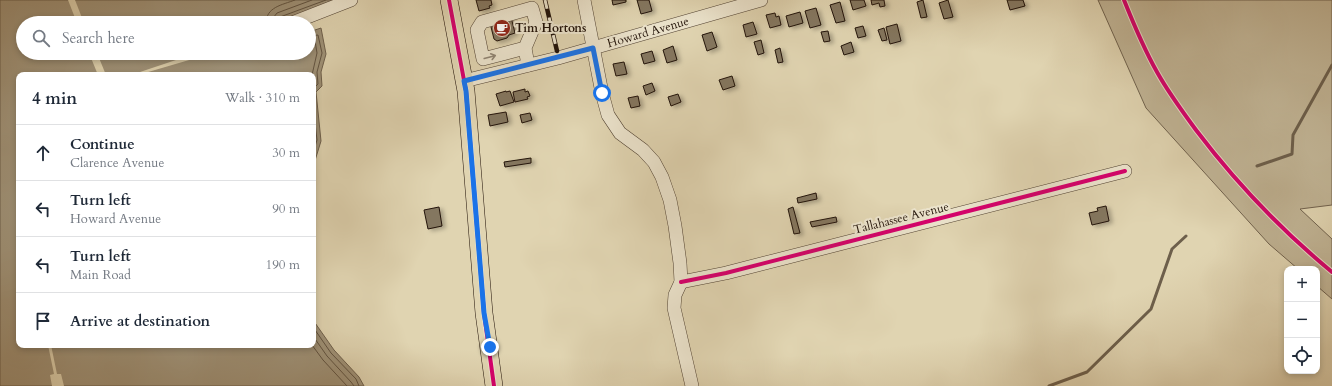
<!DOCTYPE html>
<html lang="en">
<head>
<meta charset="utf-8">
<style>
  body { margin:0; font-family:Cardo,serif; background:#f6f6f7; color:#1f2937 }
  .controls { position:absolute; right:12px; bottom:12px; display:grid; overflow:hidden; border-radius:8px; box-shadow:0 2px 6px #0003 }
  .controls button { width:36px; height:36px; display:grid; place-items:center; padding:0; border:0; border-bottom:1px solid #e0e1e3; background:#fff; color:#1f2937; font:20px sans-serif }
  .stop { position:absolute; width:12px; height:12px; margin:-9px; border:3px solid #1a73e8; border-radius:50%; background:#fff }
  .stop.end { background:#1a73e8; border-color:#fff; box-shadow:0 1px 4px #0008 }
  .list { margin:0; padding:0; list-style:none }
  h2 { display:flex; justify-content:space-between; align-items:center; height:52px; margin:0; padding:0 16px; font-size:17px }
  h2 small { font-size:13px; font-weight:400; color:#747a83 }
  .list li { display:grid; grid-template-columns:26px 1fr auto; gap:12px; align-items:center; box-sizing:border-box; height:56px; padding:0 16px; border-top:1px solid #e0e1e3 }
  .list b { display:block; font-size:15px; white-space:nowrap }
  .list p { margin:0; font-size:13px; white-space:nowrap; color:#747a83 }
  .list em { font-size:13px; font-style:normal; color:#747a83 }
  .icon { flex:none; width:22px; height:22px; fill:none; stroke:currentColor; stroke-width:2; stroke-linecap:round; stroke-linejoin:round }
  .map { position:relative; flex:none; width:1332px; height:386px; overflow:hidden }
  .search { position:absolute; background:#fff; box-shadow:0 2px 6px #0003; left:16px; top:16px; width:300px; height:44px; display:flex; align-items:center; gap:10px; box-sizing:border-box; padding:0 14px; border-radius:22px; color:#747a83; font-size:15px }
  .panel { position:absolute; background:#fff; box-shadow:0 2px 6px #0003; left:16px; top:72px; width:300px; height:276px; border-radius:8px }
  .map>svg:first-child { display:block }
  .green { fill:#c0b394; stroke:#70624e }
  .water { fill:#9f9278; stroke:#6d5f4b }
  .pier { fill:#e0d4b1 }
  .lines { fill:none; stroke-linecap:round; stroke-linejoin:round }
  .shore { stroke:#605240; stroke-width:1 }
  .stream { stroke:#6d5f4b; stroke-width:3 }
  .building { fill:#847760; stroke:#211208; filter:url(#shadow) }
  .minor-casing { stroke:#514232; stroke-width:14 }
  .major-casing { stroke:#211208; stroke-width:18 }
  .minor { stroke:#ebe3cc; stroke-width:13 }
  .major { stroke:#e0d4b1; stroke-width:17 }
  .rail-casing { stroke:#211208; stroke-width:4.5 }
  .rail { stroke:#ebe3cc; stroke-width:3; stroke-dasharray:9; stroke-linecap:butt }
  .cycleway-casing { stroke:#ebe3cc; stroke-width:6 }
  .cycleway { stroke:#d6006c; stroke-width:4 }
  .oneway { stroke:#908574 }
  .route { stroke:#1a73e8; stroke-width:5 }
  .labels { text-anchor:middle; dominant-baseline:central; stroke-width:4; stroke-linejoin:round; paint-order:stroke }
  .poi-label { font-size:12px; font-weight:bold; fill:#211208; stroke:#ebe3cc; text-anchor:start }
  .street-label { font-size:12px; fill:#211208; stroke:#ebe3cc }
</style>
</head>
<body>
<div class="map">
<svg width="1332" height="386" viewBox="0 0 1332 386">
  <defs>
    <filter id="shadow"><feDropShadow dx="3.5" dy="2" stdDeviation="2" flood-color="#0004"/></filter>
  </defs>
  <rect width="100%" height="100%" fill="#e0d4b1"/>
  <filter id="stains"><feTurbulence type="fractalNoise" baseFrequency=".005" numOctaves="4"/><feColorMatrix values="0 0 0 0 .2 0 0 0 0 .09 0 0 0 0 .02 0 0 0 .5 -.17"/></filter>
  <radialGradient id="worn" r=".72"><stop offset=".6" stop-color="#630" stop-opacity="0"/><stop offset="1" stop-color="#630" stop-opacity=".3"/></radialGradient>
  <path class="green" d="M1098,0H1332V205L1300,209L1332,239V299L1317,286V269H1298L1269,244L1146,108Z"/>
  <path class="water" d="M0,0H337L276,23H23V53H309V32L321,28L326,54L321,72L322,86L316,92L321,141L313,167V75H19V345H313V320L334,350L359,377L364,386H0Z"/>
  <g class="pier">
    <path d="M68,0H75L84,23H77Z"/>
    <path d="M89,53H97L106,75H98Z"/>
    <path d="M197,53H213L138,75H131Z"/>
    <path d="M48,345H51L57,374H61L64,386H52L50,375L54,374Z"/>
  </g>
  <g class="lines">
    <g class="shore">
      <path d="M266,23C266,7 282,5 295,0"/>
      <path d="M272,23L273,18L277,13L312,0"/>
      <path d="M277,23V20L280,17L326,0"/>
      <path d="M309,36L318,35L322,53L317,72L318,84L313,89"/>
      <path d="M309,41H315L317,53L312,75"/>
      <path d="M313,105L317,140L313,153"/>
      <path d="M313,327L331,353L356,379L359,386"/>
      <path d="M313,336L327,356L351,382L354,386"/>
      <path d="M312,345L323,360L347,386"/>
    </g>
    <g class="stream">
      <path d="M1257,166L1292,154L1293,135L1332,65"/>
      <path d="M1049,386L1087,372L1151,309L1172,249L1186,236"/>
    </g>
  </g>
  <g class="building">
    <path d="M476,0H491L492,5L489,6L490,8L479,11Z"/>
    <path d="M612,0H626V2L613,5Z"/>
    <path d="M637,0H649L652,11L641,14Z"/>
    <path d="M850,0H864L866,6L853,10Z"/>
    <path d="M871,0H884L885,6L880,7L879,3L872,5Z"/>
    <path d="M923,0L927,17L921,18L917,2Z"/>
    <path d="M948,0L953,17L944,19L939,3Z"/>
    <path d="M1007,0H1023L1025,6L1010,10Z"/>
    <path d="M840,2L845,21L836,23L830,5Z"/>
    <path d="M816,8L821,25L810,28L805,11Z"/>
    <path d="M800,12L803,23L789,27L786,16Z"/>
    <path d="M775,13L776,17L779,16L781,25L770,28L766,15Z"/>
    <path d="M511,17L515,33L509,35L507,38L497,41L494,39L490,23Z"/>
    <path d="M753,22L757,34L746,37L743,25Z"/>
    <path d="M897,24L901,41L890,44L886,27Z"/>
    <path d="M863,26L866,36L858,38L855,28Z"/>
    <path d="M884,28L887,40L882,41L878,30Z"/>
    <path d="M828,31L830,41L824,42L821,32Z"/>
    <path d="M712,32L717,47L707,51L702,35Z"/>
    <path d="M761,40L764,53L758,55L754,42Z"/>
    <path d="M851,42L854,52L844,55L841,46Z"/>
    <path d="M673,46L677,60L667,63L663,50Z"/>
    <path d="M780,48L783,62L778,63L775,50Z"/>
    <path d="M652,51L655,61L644,64L641,54Z"/>
    <path d="M624,62L627,74L616,76L613,64Z"/>
    <path d="M732,76L735,86L723,90L719,80Z"/>
    <path d="M652,83L655,91L646,95L643,86Z"/>
    <path d="M525,89V92L528,91L530,96L527,97L528,99L515,102L513,92Z"/>
    <path d="M506,91V92L510,91L514,102L500,106L496,94Z"/>
    <path d="M678,94L681,102L671,106L668,97Z"/>
    <path d="M638,96L640,106L631,108L628,98Z"/>
    <path d="M506,112L508,122L490,126L488,115Z"/>
    <path d="M530,113L532,120L522,123L520,115Z"/>
    <path d="M531,158V163L505,167L504,162Z"/>
    <path d="M816,193L817,199L798,203L797,198Z"/>
    <path d="M1106,206L1109,221L1092,225L1089,213L1098,211L1097,208Z"/>
    <path d="M439,207L442,226L428,229L424,210Z"/>
    <path d="M793,207L800,233L794,234L788,209Z"/>
    <path d="M836,217L837,222L812,227L810,222Z"/>
  </g>
  <g class="lines">
    <g class="minor-casing">
      <g id="minor">
        <path d="M584,0L602,93L608,115L620,133L643,150L654,162L662,177L670,200L675,226L680,263L681,282L675,295L674,308L692,386"/>
        <path d="M292,23L351,0"/>
        <path d="M525,48L483,59L477,30L482,22L532,8L536,22L525,48L528,65"/>
        <path d="M464,81L558,58L761,0"/>
        <path d="M681,282L726,273L1125,171"/>
      </g>
    </g>
    <g class="major-casing">
      <path id="major" d="M449,0L466,91L484,313L494,386"/>
    </g>
    <use href="#minor" class="minor"/>
    <use href="#major" class="major"/>
    <g class="rail-casing">
      <path id="rail" d="M545,0L557,51"/>
    </g>
    <use href="#rail" class="rail"/>
    <g class="cycleway-casing">
      <g id="cycleway">
        <path d="M449,0L466,91L484,313L494,386"/>
        <path d="M1124,0C1134,25 1144,49 1157,72C1168,92 1182,111 1196,130C1237,184 1280,229 1332,272"/>
        <path d="M681,282L726,273L1125,171"/>
      </g>
    </g>
    <use href="#cycleway" class="cycleway"/>
  </g>
  <defs><path id="oneway-shaft" d="M-6 0H5M1.5-3L5.5 0L1.5 3" fill="none" stroke-width="1.6" stroke-linecap="round" stroke-linejoin="round"/></defs>
  <use class="oneway" href="#oneway-shaft" transform="translate(490 57) rotate(-15)"/>
  <g class="lines">
    <path class="route" d="M490,347L484,313L466,91L464,81L593,48L602,93"/>
  </g>
  <defs>
    <g id="cafe-disc" transform="scale(0.9)"><circle r="9.5" fill="#8f2418" stroke="#ebe3cc"/><path d="M-5.5-4.5H6V0H3Q3 3.5 0 3.5H-2.5Q-5.5 3.5-5.5 0ZM3-3.2v2h1.7v-2ZM-6 4.5H4V6H-6Z" fill="#fff"/></g>
  </defs>
  <g fill-rule="evenodd">
    <use href="#cafe-disc" x="502" y="28"/>
  </g>
  <g class="labels">
    <g class="poi-label">
      <text x="515" y="28">Tim Hortons</text>
    </g>
    <g class="street-label">
      <text transform="translate(648 32) rotate(-16)">Howard Avenue</text>
      <text transform="translate(901 218) rotate(-14)">Tallahassee Avenue</text>
    </g>
  </g>
  <rect width="100%" height="100%" filter="url(#stains)"/>
  <rect width="100%" height="100%" fill="url(#worn)"/>
</svg>
<div class="controls">
<button>+</button>
<button>−</button>
<button><svg class="icon" aria-label="locate" viewBox="0 0 24 24"><circle cx="12" cy="12" r="6"/><path d="M12 2v4M12 18v4M2 12h4M18 12h4"/></svg></button>
</div>
<div class="stop" style="left:602px;top:93px"></div>
<div class="stop end" style="left:490px;top:347px"></div>
<div class="search"><svg class="icon" aria-label="search" viewBox="0 0 24 24"><circle cx="10" cy="10" r="6"/><path d="M15 15l6 6"/></svg>Search here</div>
<section class="panel">
<h2>4 min<small>Walk · 310 m</small></h2>
<ul class="list">
<li><svg class="icon" aria-label="ahead" viewBox="0 0 24 24"><path d="M12 20V5M6 11l6-6 6 6"/></svg><div><b>Continue</b><p>Clarence Avenue</p></div><em>30 m</em></li>
<li><svg class="icon" aria-label="left" viewBox="0 0 24 24"><path d="M17 20v-9H6M10 6l-5 5 5 5"/></svg><div><b>Turn left</b><p>Howard Avenue</p></div><em>90 m</em></li>
<li><svg class="icon" aria-label="left" viewBox="0 0 24 24"><path d="M17 20v-9H6M10 6l-5 5 5 5"/></svg><div><b>Turn left</b><p>Main Road</p></div><em>190 m</em></li>
<li><svg class="icon" aria-label="arrive" viewBox="0 0 24 24"><path d="M6 21V4h12l-3 4 3 4H6"/></svg><div><b>Arrive at destination</b></div></li>
</ul>
</section>
</div>
</body>
</html>
